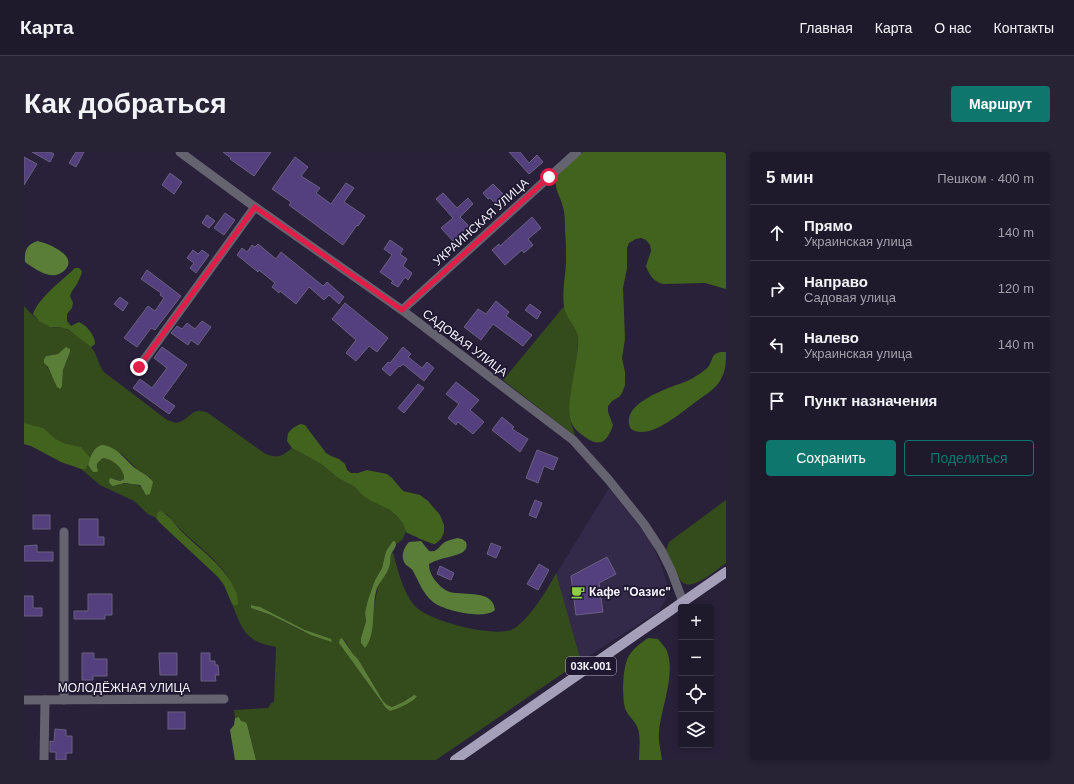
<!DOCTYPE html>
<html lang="ru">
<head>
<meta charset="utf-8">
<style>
  body { margin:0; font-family:Helvetica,sans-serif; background:#272234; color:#f1f3f6 }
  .controls { position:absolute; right:12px; bottom:12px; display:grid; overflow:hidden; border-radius:4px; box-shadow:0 2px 6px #0003 }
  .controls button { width:36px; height:36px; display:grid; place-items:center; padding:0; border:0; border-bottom:1px solid #3c3848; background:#1f192c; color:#f1f3f6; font:20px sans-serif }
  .stop { position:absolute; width:12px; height:12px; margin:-9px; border:3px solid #e11d48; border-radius:50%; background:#fff }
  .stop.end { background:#e11d48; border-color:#fff; box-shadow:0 1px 4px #0008 }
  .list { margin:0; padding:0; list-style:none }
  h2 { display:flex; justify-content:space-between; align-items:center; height:52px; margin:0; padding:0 16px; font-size:17px }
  h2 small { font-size:13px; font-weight:400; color:#a1a0a9 }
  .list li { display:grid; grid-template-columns:26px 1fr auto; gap:12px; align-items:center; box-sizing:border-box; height:56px; padding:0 16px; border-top:1px solid #3c3848 }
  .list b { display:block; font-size:15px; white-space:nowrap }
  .list p { margin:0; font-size:13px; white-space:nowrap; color:#a1a0a9 }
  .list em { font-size:13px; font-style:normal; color:#a1a0a9 }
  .actions { display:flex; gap:8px; padding:12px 16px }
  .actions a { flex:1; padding:9px 0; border:1px solid #0f766e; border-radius:4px; text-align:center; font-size:14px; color:#0f766e }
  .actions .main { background:#0f766e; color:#fff }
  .icon { flex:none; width:22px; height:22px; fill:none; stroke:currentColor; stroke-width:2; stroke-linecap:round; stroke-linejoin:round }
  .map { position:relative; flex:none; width:702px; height:608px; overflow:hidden; border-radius:4px }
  header { display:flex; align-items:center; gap:24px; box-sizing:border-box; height:56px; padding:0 20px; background:#1f192c; border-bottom:1px solid #3c3848 }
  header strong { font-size:19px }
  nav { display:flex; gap:22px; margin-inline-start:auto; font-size:14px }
  .intro { display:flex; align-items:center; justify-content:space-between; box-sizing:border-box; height:96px; padding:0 24px }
  h1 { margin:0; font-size:28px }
  .button { padding:10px 18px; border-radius:4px; background:#0f766e; color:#fff; font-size:14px; font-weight:700 }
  main { display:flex; gap:24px; padding:0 24px }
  aside { flex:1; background:#1f192c; border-radius:4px; box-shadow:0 2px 6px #0003 }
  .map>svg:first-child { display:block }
  .built { fill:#332948 }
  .green { fill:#344b1b; fill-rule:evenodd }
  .forest { fill:#42631d }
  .water { fill:#5a7d38 }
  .building { fill:#543f7f; stroke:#69617f }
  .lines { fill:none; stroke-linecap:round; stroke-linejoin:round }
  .street { stroke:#666370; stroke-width:9 }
  .primary { stroke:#a69fba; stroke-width:10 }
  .route { stroke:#e11d48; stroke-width:5 }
  .labels { text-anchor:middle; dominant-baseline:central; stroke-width:3.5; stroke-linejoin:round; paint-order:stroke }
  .shield { fill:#1f1830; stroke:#b5b1c0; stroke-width:1 }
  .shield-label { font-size:11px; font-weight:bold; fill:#f5f2fd }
  .street-label { font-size:12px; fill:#f5f2fd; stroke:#1f1830 }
  .poi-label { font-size:12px; font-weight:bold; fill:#f5f2fd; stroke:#1f1830; text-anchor:start }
</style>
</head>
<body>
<header>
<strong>Карта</strong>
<nav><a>Главная</a><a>Карта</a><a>О нас</a><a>Контакты</a></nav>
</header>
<div class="intro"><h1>Как добраться</h1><a class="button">Маршрут</a></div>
<main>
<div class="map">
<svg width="702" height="608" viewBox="0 0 702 608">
  <rect width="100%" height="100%" fill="#29213a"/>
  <path class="built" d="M585,336L623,384L628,393L636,410L643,431L642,447L635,459L557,509L532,422Z"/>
  <g class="green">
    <path d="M541,153C542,165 553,173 554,186C555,212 545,237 546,263C546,270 549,277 551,284L479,228Z"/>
    <path d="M0,154C6,161 16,171 24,174C28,176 32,175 36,175C45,177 61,188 67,195C74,203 74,213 80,220L143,268L152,271C155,270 159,269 161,267C171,260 171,256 184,261L240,301C253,307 257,305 268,296L297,312L314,326L331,335L338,343L347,349L366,358L373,364L379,372L382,380L378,388L373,392L371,389H369L362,399L358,416L351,428L349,436L341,461L342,469L337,486L338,494L349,469L350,455L354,435L366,412L367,403L369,400C373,416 379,440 390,453C403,469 468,485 487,478C502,472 525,436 532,421L557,509L412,608H232L223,572L217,569L215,565L211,566L210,558L244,556L247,551L250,550L252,495C221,489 219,479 208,452L211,454C211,448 212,440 210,435C196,405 162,388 143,362L133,361L132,366L124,362L110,349L76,333L57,317H62L64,313L66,316L72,315C73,310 75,309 79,306C88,307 102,316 100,327L96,329L89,326C91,328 93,329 95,330C104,334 117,328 120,341L127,326L114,318L100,304L86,295L69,299L67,306L57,295L40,291L32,287L25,281L0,271ZM42,196L46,200L39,218L38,234C33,228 20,214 20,207L22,204L34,202ZM230,453L281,478L280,480L247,463L227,456ZM319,486L329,502L334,507L359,549L363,553L368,555L379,550L390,543L380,552L371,557L358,551L327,507Z"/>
    <path d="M702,348V411C692,418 667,441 657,429C651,423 646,407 642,398L645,390Z"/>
  </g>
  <g class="forest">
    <path d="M559,0H702V137L681,131L639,132C630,130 625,123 622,114L627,99L626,93L622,88L617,86L612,87L605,91L603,96V116L599,136L601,187L598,206L601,220V233L598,241L595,245L588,249L584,254V260L589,273C583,290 576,296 561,285C557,282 550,277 548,272C539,254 556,208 554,185C552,174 545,170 542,161C536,148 542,123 542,109C542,99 542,89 541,79C541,71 541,62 539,55C537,46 530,37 532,28C534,20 552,6 559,0Z"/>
    <path d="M51,116H55L58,119L57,123L53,132L48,139L46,144L49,151L48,156L43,162V169L47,174L55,170C63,174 71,183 71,192L67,195L45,178L36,175H26L16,170L9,162C15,145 38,129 51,116Z"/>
    <path d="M696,200H702C702,209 702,217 698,225C693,237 679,244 669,252C655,262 625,289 607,277C594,252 644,236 661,230C668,227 676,222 682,217C687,214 687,206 691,202Z"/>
    <path d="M0,271L19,276L32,287L40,291L57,295L67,306L62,317H57L37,310L7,294L0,292Z"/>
    <path d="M276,272L281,273L302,301L307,304L315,307L321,312L323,318L327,321H334L343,318L363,322L368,326L379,339L396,343L404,349L416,363L420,373V380L417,387L411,392C406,392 388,383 382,380L379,372L373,364L366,358L347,349L338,343L331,335L314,326L297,312L268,296L263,289L264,281L269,276Z"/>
    <path d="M136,359C146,363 151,373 158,380C176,398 215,424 214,452L211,454L208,452L200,433L194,425L135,370L132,366L133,361Z"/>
    <path d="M624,486L634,487C637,491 640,494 642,497C653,519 637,556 635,580C634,589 637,599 638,608H615C615,599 617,586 614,577C612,569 603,564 601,556C598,544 598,513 606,502C611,495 617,491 624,486Z"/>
  </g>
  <g class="water">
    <path d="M14,89C25,92 56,104 40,119C36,122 32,124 26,123C18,122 8,115 1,110C0,99 3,92 14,89Z"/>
    <path d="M42,195L46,197V200L39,218L38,234L36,237L33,235L24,215L20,211V207L22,204L34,202Z"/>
    <path d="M77,293C95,294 101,310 114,318C120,322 125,324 129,330L126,342L122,343L116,333L100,331L89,334L86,332L85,329L86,326L96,329L100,327V324C98,315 88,307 79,306C74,310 71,312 74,318L73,320H69L64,313C67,304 68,297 77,293Z"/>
    <path d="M433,386L438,387L442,390C443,394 443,396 440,399C436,404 414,406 405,412C405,418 407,422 410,427C414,432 419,438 426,440C441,444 469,437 471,458C461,468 420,459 409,450C399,442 395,430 389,419C387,416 385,415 382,413C376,406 379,396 385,390L397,389L405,399C415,401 415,392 423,389C426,388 430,387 433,386Z"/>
    <path d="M369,389H371C374,395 369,397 367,403C366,405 367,409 366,412C364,421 357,428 353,436C347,454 353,482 341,496L337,491V486L342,469L341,461L344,448L351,428L358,416L362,399Z"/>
    <path d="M227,453L236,455L281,478L307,487L308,490L287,483L247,463L227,456Z"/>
    <path d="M318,486L329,502L334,507L359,549L363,553L368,555L379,550L390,543L393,544C390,550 373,557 366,559L362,556L315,491L316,487Z"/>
    <path d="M215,565L217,569L221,570L223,572L232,608H211L206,578L210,573L211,566Z"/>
  </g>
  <g class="building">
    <path d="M8,0H26L30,2L26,10Z"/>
    <path d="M52,0H60L52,15L45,11Z"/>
    <path d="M199,0H247L230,24L206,7L207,6Z"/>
    <path d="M485,0H496L505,11L513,3L519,10L505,22Z"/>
    <path d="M0,5L13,12L0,33Z"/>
    <path d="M271,5L284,15L277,24L296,36L292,41L307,52L322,31L330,36L320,50L341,64L334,74L333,73L319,93L265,53L267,50L248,37Z"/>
    <path d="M146,21L158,30L150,42L138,33Z"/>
    <path d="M469,32L481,44L472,52L466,46L464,47L459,41Z"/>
    <path d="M419,41L433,56L444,46L449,52L436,65L445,74L429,89L417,76L429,66L412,47Z"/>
    <path d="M201,61L211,68L200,83L190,76Z"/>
    <path d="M183,63L191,69L185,76L178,71Z"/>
    <path d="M508,65L517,76L504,87L509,93L500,101L498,98L481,113L468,98L475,92L476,94Z"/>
    <path d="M366,88L379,97L376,102L383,107L379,114L388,121L384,128L381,125L374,135L367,131L369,129L356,120L368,103L360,97Z"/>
    <path d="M234,92L252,107L257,100L299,134L303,130L320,145L315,152L305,143L300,148L285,135L272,152L256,139L255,141L248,135L251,131L235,118L234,120L213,103L218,96L223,100L228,93L231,95Z"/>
    <path d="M169,98L174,102L178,98L185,103L172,121L166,116L170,111L163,106Z"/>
    <path d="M123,118L157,144L131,178L127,176L113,195L100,186L124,154L131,159L140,146L136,143L137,141L117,127Z"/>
    <path d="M96,145L104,151L99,159L90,152Z"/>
    <path d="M472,149L485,160L482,164L508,183L499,194L469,172L457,188L440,175L454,157L462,162Z"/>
    <path d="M321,151L364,186L353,200L345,194L332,209L322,201L332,188L308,167Z"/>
    <path d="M506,152L517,160L513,167L501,158Z"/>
    <path d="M178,169L187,175L174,193L167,188L164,193L147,181L153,174L158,177L163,171L171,177Z"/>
    <path d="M138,195L163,213L139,246L151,254L145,262L109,236L116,227L128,236L143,216L130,206Z"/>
    <path d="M379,195L387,202L384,205L398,216L403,210L410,216L400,229L379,212L376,215L375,214L366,224L358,217L364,210L366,211Z"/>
    <path d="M432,230L455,248L446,258L460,270L449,282L434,270L432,273L424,266L435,252L422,242Z"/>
    <path d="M394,232L400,236L380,261L374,256Z"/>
    <path d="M478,265L490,275L488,277L504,287L496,300L468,278Z"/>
    <path d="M513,298L534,306L529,318L520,314L514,331L502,326Z"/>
    <path d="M511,348L518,351L512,366L505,363Z"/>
    <rect x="9" y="363" width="17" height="14"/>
    <path d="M55,367H74V385H80V393H55Z"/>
    <path d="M467,391L477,395L472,406L463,402Z"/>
    <path d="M13,393V400H29V409H0V394Z"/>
    <path d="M583,405L592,422L575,431L579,460L552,463L547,424Z"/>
    <path d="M515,412L525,418L514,438L503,432Z"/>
    <path d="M416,414L430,421L427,428L413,422Z"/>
    <path d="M64,442H88V463H81V467H50V459H64Z"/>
    <path d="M0,444H9V456H18V464H0Z"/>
    <path d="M58,501H70V507H83V524H69V528H58Z"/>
    <path d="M135,501H153V523H136Z"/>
    <path d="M177,501H186V509H191V513H194L195,523H191L192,529H177Z"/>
    <rect x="144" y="560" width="17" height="17"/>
    <path d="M31,577L42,578V584H48V601H42V608H32V600H26V589L30,590Z"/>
  </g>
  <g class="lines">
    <g class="street">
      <path d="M156,0L231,55L378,158L549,288L584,327L620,372L637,398L647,418L659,450"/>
      <path d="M378,158L553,0"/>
      <path d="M115,215L231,55"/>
      <path d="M40,380V548"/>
      <path d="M0,548L200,547"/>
      <path d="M20,608L21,548"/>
    </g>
    <path class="primary" d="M431,608L702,420"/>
  </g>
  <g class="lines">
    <path class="route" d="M115,215L231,55L378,158L525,25"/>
  </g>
  <defs>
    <g id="cafe-bare" transform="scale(1.08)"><path d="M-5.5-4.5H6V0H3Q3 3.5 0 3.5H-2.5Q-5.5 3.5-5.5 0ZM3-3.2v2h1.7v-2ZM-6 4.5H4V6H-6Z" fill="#8dce44" stroke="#1f1830" stroke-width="2.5" paint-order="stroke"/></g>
  </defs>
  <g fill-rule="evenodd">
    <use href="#cafe-bare" x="554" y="440"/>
  </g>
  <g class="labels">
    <rect class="shield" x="542" y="505" width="50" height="18" rx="3"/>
    <g class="shield-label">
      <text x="567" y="514">03К-001</text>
    </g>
    <g class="street-label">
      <text transform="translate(457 70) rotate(-42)">УКРАИНСКАЯ УЛИЦА</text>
      <text transform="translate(441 191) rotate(37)">САДОВАЯ УЛИЦА</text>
      <text x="100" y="536">МОЛОДЁЖНАЯ УЛИЦА</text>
    </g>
    <g class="poi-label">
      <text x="565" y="440">Кафе "Оазис"</text>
    </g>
  </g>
</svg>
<div class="controls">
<button>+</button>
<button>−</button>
<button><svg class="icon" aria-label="locate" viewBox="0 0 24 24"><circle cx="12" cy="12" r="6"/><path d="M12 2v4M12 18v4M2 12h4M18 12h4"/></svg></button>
<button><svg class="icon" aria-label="layers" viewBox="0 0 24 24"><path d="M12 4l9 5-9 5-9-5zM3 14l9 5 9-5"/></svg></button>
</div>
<div class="stop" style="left:525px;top:25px"></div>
<div class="stop end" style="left:115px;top:215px"></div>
</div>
<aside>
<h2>5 мин<small>Пешком · 400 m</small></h2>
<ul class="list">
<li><svg class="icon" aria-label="ahead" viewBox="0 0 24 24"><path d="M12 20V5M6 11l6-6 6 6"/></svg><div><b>Прямо</b><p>Украинская улица</p></div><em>140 m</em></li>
<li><svg class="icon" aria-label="right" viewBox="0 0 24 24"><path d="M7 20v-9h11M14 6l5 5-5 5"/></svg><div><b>Направо</b><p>Садовая улица</p></div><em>120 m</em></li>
<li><svg class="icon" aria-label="left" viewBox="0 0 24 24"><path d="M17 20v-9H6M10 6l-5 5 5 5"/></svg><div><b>Налево</b><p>Украинская улица</p></div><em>140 m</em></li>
<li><svg class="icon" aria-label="arrive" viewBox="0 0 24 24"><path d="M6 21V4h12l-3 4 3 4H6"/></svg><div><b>Пункт назначения</b></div></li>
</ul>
<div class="actions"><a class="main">Сохранить</a><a>Поделиться</a></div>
</aside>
</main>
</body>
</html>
